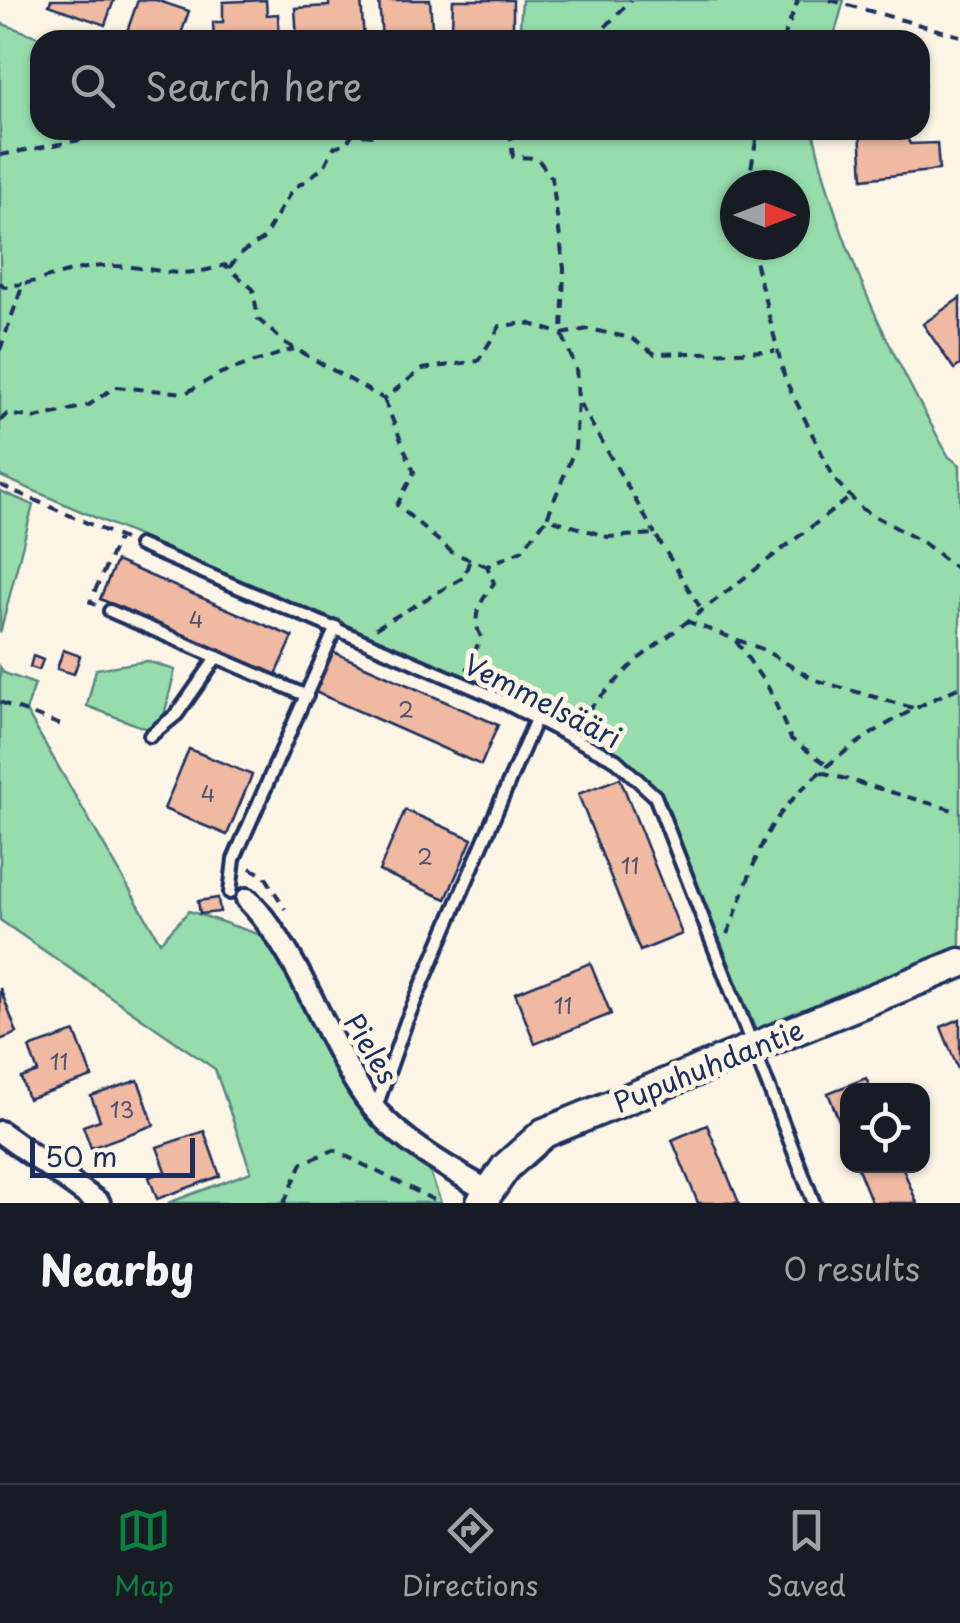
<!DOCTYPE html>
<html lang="en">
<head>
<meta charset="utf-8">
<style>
  body { margin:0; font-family:"Playpen Sans",sans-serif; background:#242831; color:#f1f3f6 }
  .controls { position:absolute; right:30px; bottom:30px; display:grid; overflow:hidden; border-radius:20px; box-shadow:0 2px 8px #0004 }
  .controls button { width:90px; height:90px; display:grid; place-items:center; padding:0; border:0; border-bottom:2px solid #363941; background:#171b24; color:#f1f3f6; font:50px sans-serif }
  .compass { position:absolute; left:720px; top:170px; width:90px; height:90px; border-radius:50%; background:#171b24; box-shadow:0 2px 8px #0004; rotate:90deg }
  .scale { position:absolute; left:30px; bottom:25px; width:165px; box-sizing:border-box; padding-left:10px; border:5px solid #1b2f5e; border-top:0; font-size:28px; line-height:35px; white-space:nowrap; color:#1b2f5e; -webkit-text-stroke:8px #fcf5e5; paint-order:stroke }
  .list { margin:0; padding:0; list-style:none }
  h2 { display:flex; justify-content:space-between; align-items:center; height:130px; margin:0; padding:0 40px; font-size:42px }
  h2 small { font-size:32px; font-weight:400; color:#9ea1a6 }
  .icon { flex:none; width:55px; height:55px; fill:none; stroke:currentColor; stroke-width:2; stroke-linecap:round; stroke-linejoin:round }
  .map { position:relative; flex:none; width:960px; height:1203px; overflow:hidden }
  .search { position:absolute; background:#171b24; box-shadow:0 2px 8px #0004; left:30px; right:30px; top:30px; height:110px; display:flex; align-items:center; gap:25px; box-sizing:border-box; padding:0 35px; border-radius:30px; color:#9ea1a6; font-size:38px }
  .sheet { height:280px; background:#171b24 }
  nav { display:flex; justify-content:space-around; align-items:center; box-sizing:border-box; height:140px; border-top:2px solid #363941; background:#171b24; font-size:28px; color:#9ea1a6 }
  nav a { display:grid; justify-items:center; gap:5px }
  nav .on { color:#0b8043 }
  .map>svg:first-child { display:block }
  .green { fill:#96ddab; stroke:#588684; stroke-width:2.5; fill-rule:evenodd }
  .building { fill:#efb9a2; stroke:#1b2f5e; stroke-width:2.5 }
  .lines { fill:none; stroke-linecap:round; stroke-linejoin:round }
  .lane-casing { stroke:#1b2f5e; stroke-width:18 }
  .street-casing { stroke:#1b2f5e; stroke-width:28 }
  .secondary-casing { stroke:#1b2f5e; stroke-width:35 }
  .path { stroke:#1b2f5e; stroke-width:4; stroke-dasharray:10 8; stroke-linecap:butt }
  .lane { stroke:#fcf5e5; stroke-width:10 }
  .street { stroke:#fcf5e5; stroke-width:20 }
  .secondary { stroke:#fcf5e5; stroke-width:28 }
  .labels { text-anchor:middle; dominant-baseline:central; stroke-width:10; stroke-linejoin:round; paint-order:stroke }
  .number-label { font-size:22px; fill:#50526f }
  .street-label { font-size:28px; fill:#1b2f5e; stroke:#fcf5e5 }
</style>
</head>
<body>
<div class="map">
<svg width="960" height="1203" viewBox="0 0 960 1203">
  <rect width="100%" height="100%" fill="#fcf5e5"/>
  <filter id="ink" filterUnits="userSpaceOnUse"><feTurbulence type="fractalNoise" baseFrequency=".01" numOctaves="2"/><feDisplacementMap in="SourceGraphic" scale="20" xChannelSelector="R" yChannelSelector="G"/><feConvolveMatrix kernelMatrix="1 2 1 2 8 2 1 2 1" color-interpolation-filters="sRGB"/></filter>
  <g filter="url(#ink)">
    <g class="green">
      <path d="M522,0H844L833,40H519Z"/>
      <path d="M0,23L47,40H40V130H813C838,248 890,352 949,457L960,465V950L756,1031L662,794L619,754L494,691L0,476ZM735,185H795V245H735Z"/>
      <path d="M0,491L33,505L0,633Z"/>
      <path d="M147,661L175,670L164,716L150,730L87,706L96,669Z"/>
      <path d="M0,667L4,673L35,684L26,711L160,942L189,911L267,937L365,1112L429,1169L441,1203H168L251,1172L215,1069L0,920Z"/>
    </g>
    <g class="building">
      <path d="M51,0H114L105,25L49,5Z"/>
      <path d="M138,0H156L189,11L179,40L125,37Z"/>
      <path d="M266,0L267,15L278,14L279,40H214L213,22H223V2Z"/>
      <path d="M329,0H361L364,40H297L295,8L329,6Z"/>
      <path d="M379,0H430L433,40H382Z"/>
      <path d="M453,0H513V31L452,29Z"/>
      <path d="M920,63V78H925L922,106H920Z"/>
      <path d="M860,130H903L910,144L937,143L939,170L863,179Z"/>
      <path d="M960,298V365L954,369L923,324Z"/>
      <path d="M116,561L293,637L276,675L100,599Z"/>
      <path d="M63,650L80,656L74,674L57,669Z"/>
      <path d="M331,651L498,725L481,765L313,691Z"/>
      <path d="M33,656L43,660L39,670L30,667Z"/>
      <path d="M189,749L252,775L227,835L164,809Z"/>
      <path d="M620,778L682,934L640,951L578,794Z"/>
      <path d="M405,810L472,839L446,899L379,871Z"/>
      <path d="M218,898L220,912L200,914L198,901Z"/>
      <path d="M590,963L611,1014L535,1044L515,993Z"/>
      <path d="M0,988L17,1033L0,1040Z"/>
      <path d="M960,1019V1074L941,1027Z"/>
      <path d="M75,1032L92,1077L28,1099L21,1078L38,1072L29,1048Z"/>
      <path d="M866,1078L871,1090H848V1143L828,1093Z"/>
      <path d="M138,1080L154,1125L91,1148L83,1126L100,1120L91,1096Z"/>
      <path d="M707,1125L739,1203H698L672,1140Z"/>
      <path d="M204,1131L220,1176L157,1199L149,1177L166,1171L157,1147Z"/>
      <path d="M857,1166H902L917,1203H872Z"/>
    </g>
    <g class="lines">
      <g class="lane-casing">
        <g id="lane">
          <path d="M139,545L488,694L616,760L655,796L814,1203"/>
          <path d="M110,611L307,696"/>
          <path d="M150,736L177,714L217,657"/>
          <path d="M230,893L234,859L336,627"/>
          <path d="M376,1107L406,1022L536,719"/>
        </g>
      </g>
      <g class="street-casing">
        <g id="street">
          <path d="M247,899C300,954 320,1028 361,1091C389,1135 444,1166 488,1191"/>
          <path d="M0,1132L99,1203"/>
        </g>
      </g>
      <g class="secondary-casing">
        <path id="secondary" d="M481,1203L506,1167L544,1133L960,963"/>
      </g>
      <g class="path">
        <path d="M830,0L960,36"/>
        <path d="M593,40L631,0"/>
        <path d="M783,40L798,0"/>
        <path d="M423,130H427"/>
        <path d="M510,130L513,157L537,158L552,178L564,269L562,334L576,368L578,400L575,448L547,518L608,537L655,534L701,609"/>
        <path d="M0,155L81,140L89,130"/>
        <path d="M748,185L758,130"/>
        <path d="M751,245L785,379L835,480L862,509L924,543L960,571"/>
        <path d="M229,268L240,254L263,239L292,190L324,167L334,147L347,143L352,134L371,136L382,130"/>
        <path d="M0,282L4,287L22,284"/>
        <path d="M0,350L23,284C53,277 85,264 116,266C164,268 175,281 225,265L253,289L258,319L285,343L384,399L422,369L478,361L500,326L527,323L562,334L588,329L631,338L655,354L775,351"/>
        <path d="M384,399L414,472L397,505L453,553L487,566"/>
        <path d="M580,404L655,534"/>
        <path d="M0,421L7,414L35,418L66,411L89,405L115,387L186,393L221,373L294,349"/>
        <path d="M0,485L124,539"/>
        <path d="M96,605L90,602L118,539"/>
        <path d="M686,621L762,649L815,680L913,708"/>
        <path d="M376,628L464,577L470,559"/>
        <path d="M736,641L769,689L791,739L829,766"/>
        <path d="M467,670L481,637C470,615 481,602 494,583L487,566L522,550L547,518"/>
        <path d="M0,702L66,727"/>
        <path d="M575,723L637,660L849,498"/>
        <path d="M821,772L960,812"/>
        <path d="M250,868L265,876L285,909"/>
        <path d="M727,934C741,904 757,846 775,821C819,760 892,717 960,687"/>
        <path d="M284,1203L302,1163L334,1150L440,1203"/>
      </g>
      <use href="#lane" class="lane"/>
      <use href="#street" class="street"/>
      <use href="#secondary" class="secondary"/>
    </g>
  </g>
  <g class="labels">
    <g class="number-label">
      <text x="196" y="618">4</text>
      <text x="406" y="708">2</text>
      <text x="208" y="792">4</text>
      <text x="425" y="855">2</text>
      <text x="630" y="864">11</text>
      <text x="563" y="1004">11</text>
      <text x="59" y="1060">11</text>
      <text x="122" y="1108">13</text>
    </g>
    <g class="street-label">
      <text transform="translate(543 700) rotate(27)">Vemmelsääri</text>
      <text transform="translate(372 1048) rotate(59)">Pieles</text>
      <text transform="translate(708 1065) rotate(-22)">Pupuhuhdantie</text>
    </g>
  </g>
</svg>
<div class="controls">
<button><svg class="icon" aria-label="locate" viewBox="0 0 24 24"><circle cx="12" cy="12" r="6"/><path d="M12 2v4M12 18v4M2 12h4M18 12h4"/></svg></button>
</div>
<svg class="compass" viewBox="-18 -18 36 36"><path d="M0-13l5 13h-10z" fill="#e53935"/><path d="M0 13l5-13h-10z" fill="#9ea1a6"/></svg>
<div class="scale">50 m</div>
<div class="search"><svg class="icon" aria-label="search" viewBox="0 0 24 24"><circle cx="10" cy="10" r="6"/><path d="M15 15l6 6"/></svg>Search here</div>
</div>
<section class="sheet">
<h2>Nearby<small>0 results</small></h2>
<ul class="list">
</ul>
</section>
<nav>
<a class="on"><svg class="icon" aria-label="map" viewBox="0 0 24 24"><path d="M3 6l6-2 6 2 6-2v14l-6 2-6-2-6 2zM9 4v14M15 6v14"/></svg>Map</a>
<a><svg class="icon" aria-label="directions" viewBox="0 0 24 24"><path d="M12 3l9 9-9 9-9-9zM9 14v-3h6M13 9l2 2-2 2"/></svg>Directions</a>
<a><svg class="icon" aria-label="saved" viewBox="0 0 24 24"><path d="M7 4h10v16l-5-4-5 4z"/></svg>Saved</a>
</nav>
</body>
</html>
